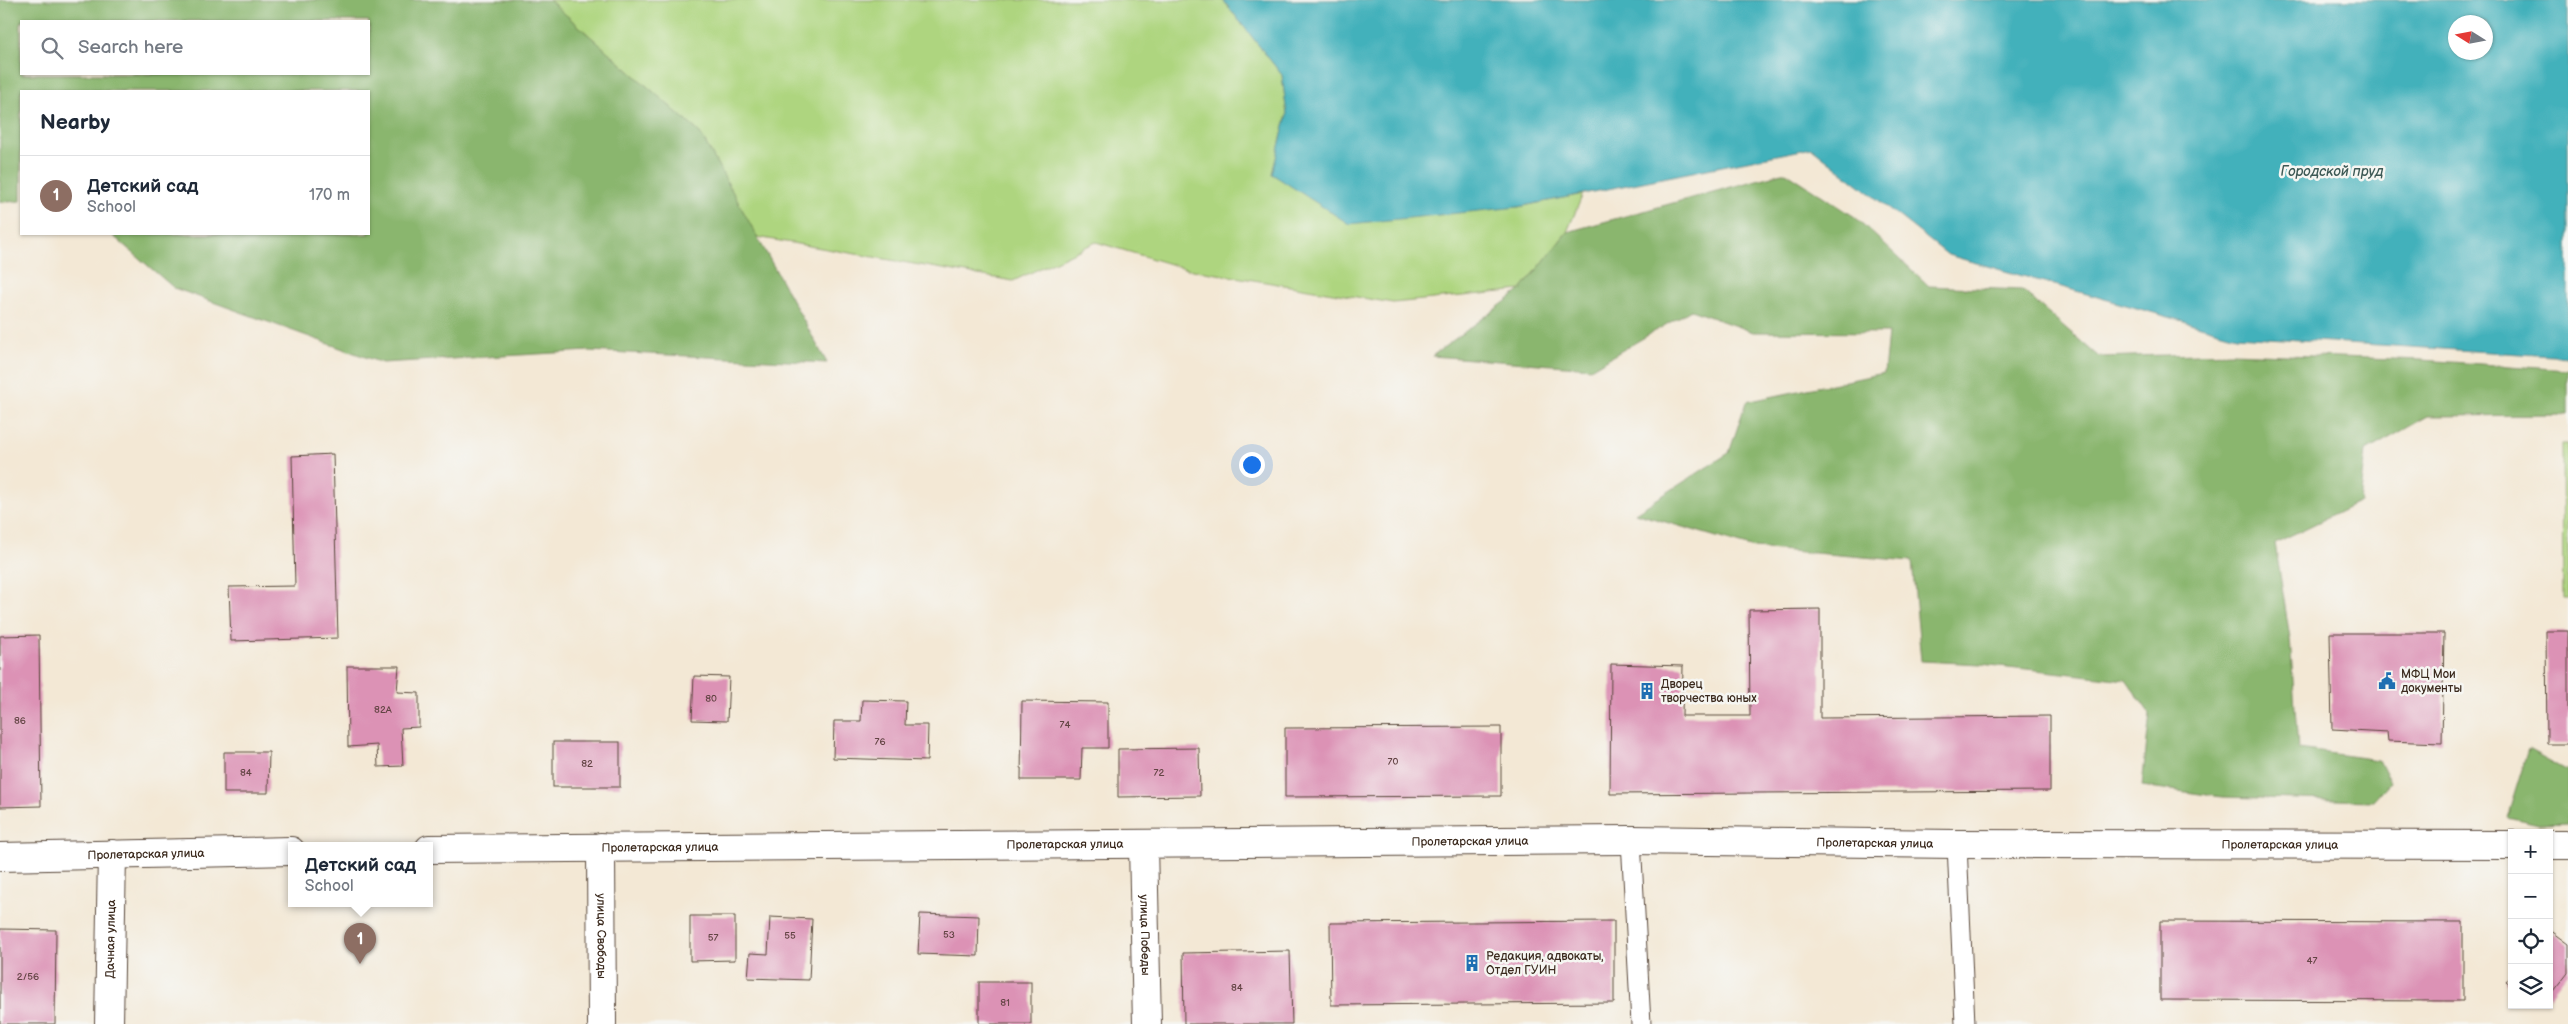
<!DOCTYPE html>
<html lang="en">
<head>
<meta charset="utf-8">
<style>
  body { margin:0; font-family:"Balsamiq Sans",sans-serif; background:#f2f2f3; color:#1f2937 }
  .controls { position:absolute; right:15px; bottom:15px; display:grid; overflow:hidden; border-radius:0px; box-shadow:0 1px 4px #0004 }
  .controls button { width:45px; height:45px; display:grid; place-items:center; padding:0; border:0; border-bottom:1px solid #e0e1e3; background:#fff; color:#1f2937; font:25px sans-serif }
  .compass { position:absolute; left:2448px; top:15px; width:45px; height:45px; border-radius:50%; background:#fff; box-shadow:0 1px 4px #0004; rotate:281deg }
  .you { position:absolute; left:1251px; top:464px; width:18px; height:18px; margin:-12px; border:4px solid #fff; border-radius:50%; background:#1a73e8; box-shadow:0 0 0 8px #1a73e833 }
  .badge { display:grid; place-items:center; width:32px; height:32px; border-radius:50%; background:#1f6fb2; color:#fff; font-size:16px; font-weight:700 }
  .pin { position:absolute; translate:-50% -41px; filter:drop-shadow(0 1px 2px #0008) }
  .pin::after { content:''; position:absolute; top:26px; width:18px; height:15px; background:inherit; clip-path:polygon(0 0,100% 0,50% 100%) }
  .popup { position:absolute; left:288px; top:842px; width:145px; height:65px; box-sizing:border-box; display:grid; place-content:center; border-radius:0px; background:#fff; filter:drop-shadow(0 1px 4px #0005); font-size:16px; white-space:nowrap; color:#747a83 }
  .popup b { font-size:19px; color:#1f2937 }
  .popup::after { content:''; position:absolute; left:50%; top:100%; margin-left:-10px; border:10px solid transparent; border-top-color:#fff }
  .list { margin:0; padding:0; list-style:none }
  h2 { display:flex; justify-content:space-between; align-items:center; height:65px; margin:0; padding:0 20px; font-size:21px }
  h2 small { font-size:16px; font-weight:400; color:#747a83 }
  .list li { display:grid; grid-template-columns:32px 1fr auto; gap:15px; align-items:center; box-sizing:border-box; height:80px; padding:0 20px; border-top:1px solid #e0e1e3 }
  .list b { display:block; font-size:19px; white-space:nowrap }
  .list p { margin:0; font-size:16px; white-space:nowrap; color:#747a83 }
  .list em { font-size:16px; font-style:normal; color:#747a83 }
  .icon { flex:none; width:28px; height:28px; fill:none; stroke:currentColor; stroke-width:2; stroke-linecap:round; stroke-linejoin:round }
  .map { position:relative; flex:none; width:2568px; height:1024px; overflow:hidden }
  .search { position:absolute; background:#fff; box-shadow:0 1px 4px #0004; left:20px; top:20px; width:350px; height:55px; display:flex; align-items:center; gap:12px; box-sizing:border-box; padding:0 18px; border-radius:0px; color:#747a83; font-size:19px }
  .panel { position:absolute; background:#fff; box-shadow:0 1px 4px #0004; left:20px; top:90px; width:350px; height:145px; border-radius:0px }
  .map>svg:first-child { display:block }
  .green { fill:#aed57f; stroke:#74804e }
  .forest { fill:#8ab66e; stroke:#627046; fill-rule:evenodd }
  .water { fill:#42b1bb; stroke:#3e6e6c; fill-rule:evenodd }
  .building { fill:#dc92b5 }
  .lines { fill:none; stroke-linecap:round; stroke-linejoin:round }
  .lane-casing { stroke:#574639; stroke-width:21 }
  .street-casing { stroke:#574639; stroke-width:30 }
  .lane { stroke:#fff; stroke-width:19 }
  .street { stroke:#fff; stroke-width:28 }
  .labels { text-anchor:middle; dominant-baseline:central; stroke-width:5; stroke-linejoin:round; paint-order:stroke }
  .number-label { font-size:10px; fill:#634444 }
  .poi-label { font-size:12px; fill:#3b2a1e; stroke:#f6f6f2; text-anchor:start }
  .street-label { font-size:12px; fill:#3b2a1e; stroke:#f6f6f2 }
  .water-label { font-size:14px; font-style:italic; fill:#3d5955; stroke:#f6f6f2 }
</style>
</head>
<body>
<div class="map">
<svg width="2568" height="1024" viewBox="0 0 2568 1024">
  <rect width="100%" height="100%" fill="#f6f6f2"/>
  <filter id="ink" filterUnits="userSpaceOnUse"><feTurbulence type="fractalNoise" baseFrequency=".02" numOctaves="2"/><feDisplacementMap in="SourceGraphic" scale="10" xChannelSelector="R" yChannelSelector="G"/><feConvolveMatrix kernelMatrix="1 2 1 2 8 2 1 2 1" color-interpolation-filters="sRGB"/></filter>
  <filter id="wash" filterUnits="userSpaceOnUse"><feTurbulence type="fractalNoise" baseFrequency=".0096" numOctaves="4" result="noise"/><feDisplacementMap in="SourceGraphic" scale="20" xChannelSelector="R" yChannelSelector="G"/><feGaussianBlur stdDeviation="1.12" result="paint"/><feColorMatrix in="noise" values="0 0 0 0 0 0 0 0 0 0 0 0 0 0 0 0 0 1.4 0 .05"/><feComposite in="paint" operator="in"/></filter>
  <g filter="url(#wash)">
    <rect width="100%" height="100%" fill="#f3e8d5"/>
    <g class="green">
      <path d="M549,0H1223L1282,75L1287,115L1272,174L1518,207L1583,194L1567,232L1521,290L1393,303L1187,269L1096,242L1013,281L757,237L700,133Z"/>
      <path d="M2562,445H2568V599H2563Z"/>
    </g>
    <g class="forest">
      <path d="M0,0H549L700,133L827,363L589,351L382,363L174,288L111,234H369V91H21V201L0,202ZM21,21H369V74H21Z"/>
      <path d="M1786,172L1855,217L1929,286L2022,290L2099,357L2231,353L2422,360L2568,370V415L2428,416L2366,451L2360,502L2275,543L2290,638L2298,749L2379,760L2390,782L2373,801L2222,797L2142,786L2150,714L2126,680L1981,664L1921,661L1912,561L1754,548L1635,513L1729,453L1746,402L1884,373L1888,333L1753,332L1691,310L1592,368L1432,356L1521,290L1567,232Z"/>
      <path d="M2528,749L2568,771V823L2539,824L2507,817Z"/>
    </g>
    <path class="water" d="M1223,0H2568V357L2236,336L1948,255L1812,148L1518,207L1349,224L1272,174L1287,115L1282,75ZM2456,22H2486V52H2456Z"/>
    <g id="blocks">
      <g class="building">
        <path d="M333,454L338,638L231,641L229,587L295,586L292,456Z"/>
        <path d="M1820,609V718L2050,716V791L1610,794L1611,664L1683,666L1682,716H1750L1749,610Z"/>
        <path d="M2546,631H2568V744H2547Z"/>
        <path d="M2330,633H2444L2442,743L2388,741L2387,732L2332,729Z"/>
        <path d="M39,635L41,806L0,807V636Z"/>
        <path d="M347,666H399L397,692L419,693V727L401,728L403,766L378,767L377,745L348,747Z"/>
        <path d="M694,676L729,677L727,721L692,720Z"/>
        <path d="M862,700L906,701L905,725H928L927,761L833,758L834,721H861Z"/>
        <path d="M1022,701L1108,702V748H1082L1081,780H1021Z"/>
        <path d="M1501,727V796L1285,797V728Z"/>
        <rect x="553" y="742" width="67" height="45"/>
        <path d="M1199,748L1200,796L1118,797V749Z"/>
        <path d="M224,752H269L268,793H224Z"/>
        <path d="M920,914L979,916L978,956L918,954Z"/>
        <path d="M690,916H735V960L690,961Z"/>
        <path d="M770,917L812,919L809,980L748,978L750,953L768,954Z"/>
        <path d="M1614,921V1003L1331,1005L1330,923Z"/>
        <path d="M2160,921L2463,922V1001L2160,1000Z"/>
        <path d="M0,929L56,930L55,1024H0Z"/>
        <path d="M2549,930L2568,944V973L2549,997Z"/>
        <path d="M1290,951L1292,1024H1184L1183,953Z"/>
        <path d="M2512,975V987L2506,982Z"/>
        <rect x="979" y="982" width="52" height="42"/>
      </g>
    </g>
  </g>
  <g filter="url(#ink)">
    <use href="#blocks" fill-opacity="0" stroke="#574639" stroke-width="1"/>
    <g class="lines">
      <g class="lane-casing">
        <g id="lane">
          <path d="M1631,840L1641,1024"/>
          <path d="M1957,844L1965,1024"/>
        </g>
      </g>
      <g class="street-casing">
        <g id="street">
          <path id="s1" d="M1143,845L1147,1024"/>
          <path d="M2549,845H2568"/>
          <path id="s2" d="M601,847L602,1024"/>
          <path id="s3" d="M429,849L1631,840L1957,844L2512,845"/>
          <path id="s4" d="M0,857L291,851"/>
          <path id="s5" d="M109,1024L112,854"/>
        </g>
      </g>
      <use href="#lane" class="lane"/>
      <use href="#street" class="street"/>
    </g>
  </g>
  <defs>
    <g id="civic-bare" transform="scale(1.35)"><path d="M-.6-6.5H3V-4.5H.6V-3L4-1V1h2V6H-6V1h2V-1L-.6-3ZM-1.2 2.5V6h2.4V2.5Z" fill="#1f6fb2" stroke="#f6f6f2" stroke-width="2.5" paint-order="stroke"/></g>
    <g id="building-bare" transform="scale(1.35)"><path d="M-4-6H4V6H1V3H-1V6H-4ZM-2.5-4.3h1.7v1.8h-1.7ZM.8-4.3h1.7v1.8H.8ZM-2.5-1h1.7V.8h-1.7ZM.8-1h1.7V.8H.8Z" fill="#1f6fb2" stroke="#f6f6f2" stroke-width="2.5" paint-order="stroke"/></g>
  </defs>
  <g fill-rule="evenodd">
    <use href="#civic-bare" x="2387" y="681"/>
    <use href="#building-bare" x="1647" y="691"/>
    <use href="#building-bare" x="1472" y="963"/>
  </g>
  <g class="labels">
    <g class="number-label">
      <text x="711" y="699">80</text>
      <text x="383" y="710">82А</text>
      <text x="20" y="721">86</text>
      <text x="1065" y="725">74</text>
      <text x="880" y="742">76</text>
      <text x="1393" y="762">70</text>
      <text x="587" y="764">82</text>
      <text x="246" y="773">84</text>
      <text x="1159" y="773">72</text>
      <text x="949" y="935">53</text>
      <text x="790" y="936">55</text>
      <text x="713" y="938">57</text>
      <text x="2312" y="961">47</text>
      <text x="28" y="977">2/56</text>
      <text x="1237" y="988">84</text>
      <text x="1005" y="1003">81</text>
    </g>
    <g class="poi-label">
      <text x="2401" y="674">МФЦ Мои<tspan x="2401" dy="14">документы</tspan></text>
      <text x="1661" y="684">Дворец<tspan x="1661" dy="14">творчества юных</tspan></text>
      <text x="1486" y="956">Редакция, адвокаты,<tspan x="1486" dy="14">Отдел ГУИН</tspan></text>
    </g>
    <g class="street-label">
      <text stroke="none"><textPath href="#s3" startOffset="1041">Пролетарская улица</textPath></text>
      <text stroke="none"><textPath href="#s3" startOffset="1446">Пролетарская улица</textPath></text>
      <text stroke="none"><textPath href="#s3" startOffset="1851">Пролетарская улица</textPath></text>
      <text stroke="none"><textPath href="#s3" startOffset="636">Пролетарская улица</textPath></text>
      <text stroke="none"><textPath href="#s3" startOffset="231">Пролетарская улица</textPath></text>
      <text stroke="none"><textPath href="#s4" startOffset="146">Пролетарская улица</textPath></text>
      <text stroke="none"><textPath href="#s1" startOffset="90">улица Победы</textPath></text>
      <text stroke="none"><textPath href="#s2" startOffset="89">улица Свободы</textPath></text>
      <text stroke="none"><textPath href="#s5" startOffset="85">Дачная улица</textPath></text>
    </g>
    <g class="water-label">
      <text x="2332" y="171">Городской пруд</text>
    </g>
  </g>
</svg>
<div class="controls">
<button>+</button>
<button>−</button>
<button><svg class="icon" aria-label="locate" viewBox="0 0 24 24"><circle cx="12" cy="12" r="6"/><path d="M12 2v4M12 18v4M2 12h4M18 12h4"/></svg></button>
<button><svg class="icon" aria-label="layers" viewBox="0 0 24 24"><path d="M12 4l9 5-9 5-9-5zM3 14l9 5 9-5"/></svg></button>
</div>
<svg class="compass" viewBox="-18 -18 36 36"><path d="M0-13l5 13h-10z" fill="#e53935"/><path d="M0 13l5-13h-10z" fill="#747a83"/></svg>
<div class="you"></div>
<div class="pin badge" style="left:360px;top:964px;background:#8d6e63">1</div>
<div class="popup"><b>Детский сад</b>School</div>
<div class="search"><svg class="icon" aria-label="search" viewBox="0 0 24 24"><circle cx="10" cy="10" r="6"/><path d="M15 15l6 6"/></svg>Search here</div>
<section class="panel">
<h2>Nearby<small></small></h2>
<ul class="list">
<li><span class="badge" style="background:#8d6e63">1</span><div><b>Детский сад</b><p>School</p></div><em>170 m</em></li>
</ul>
</section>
</div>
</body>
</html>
